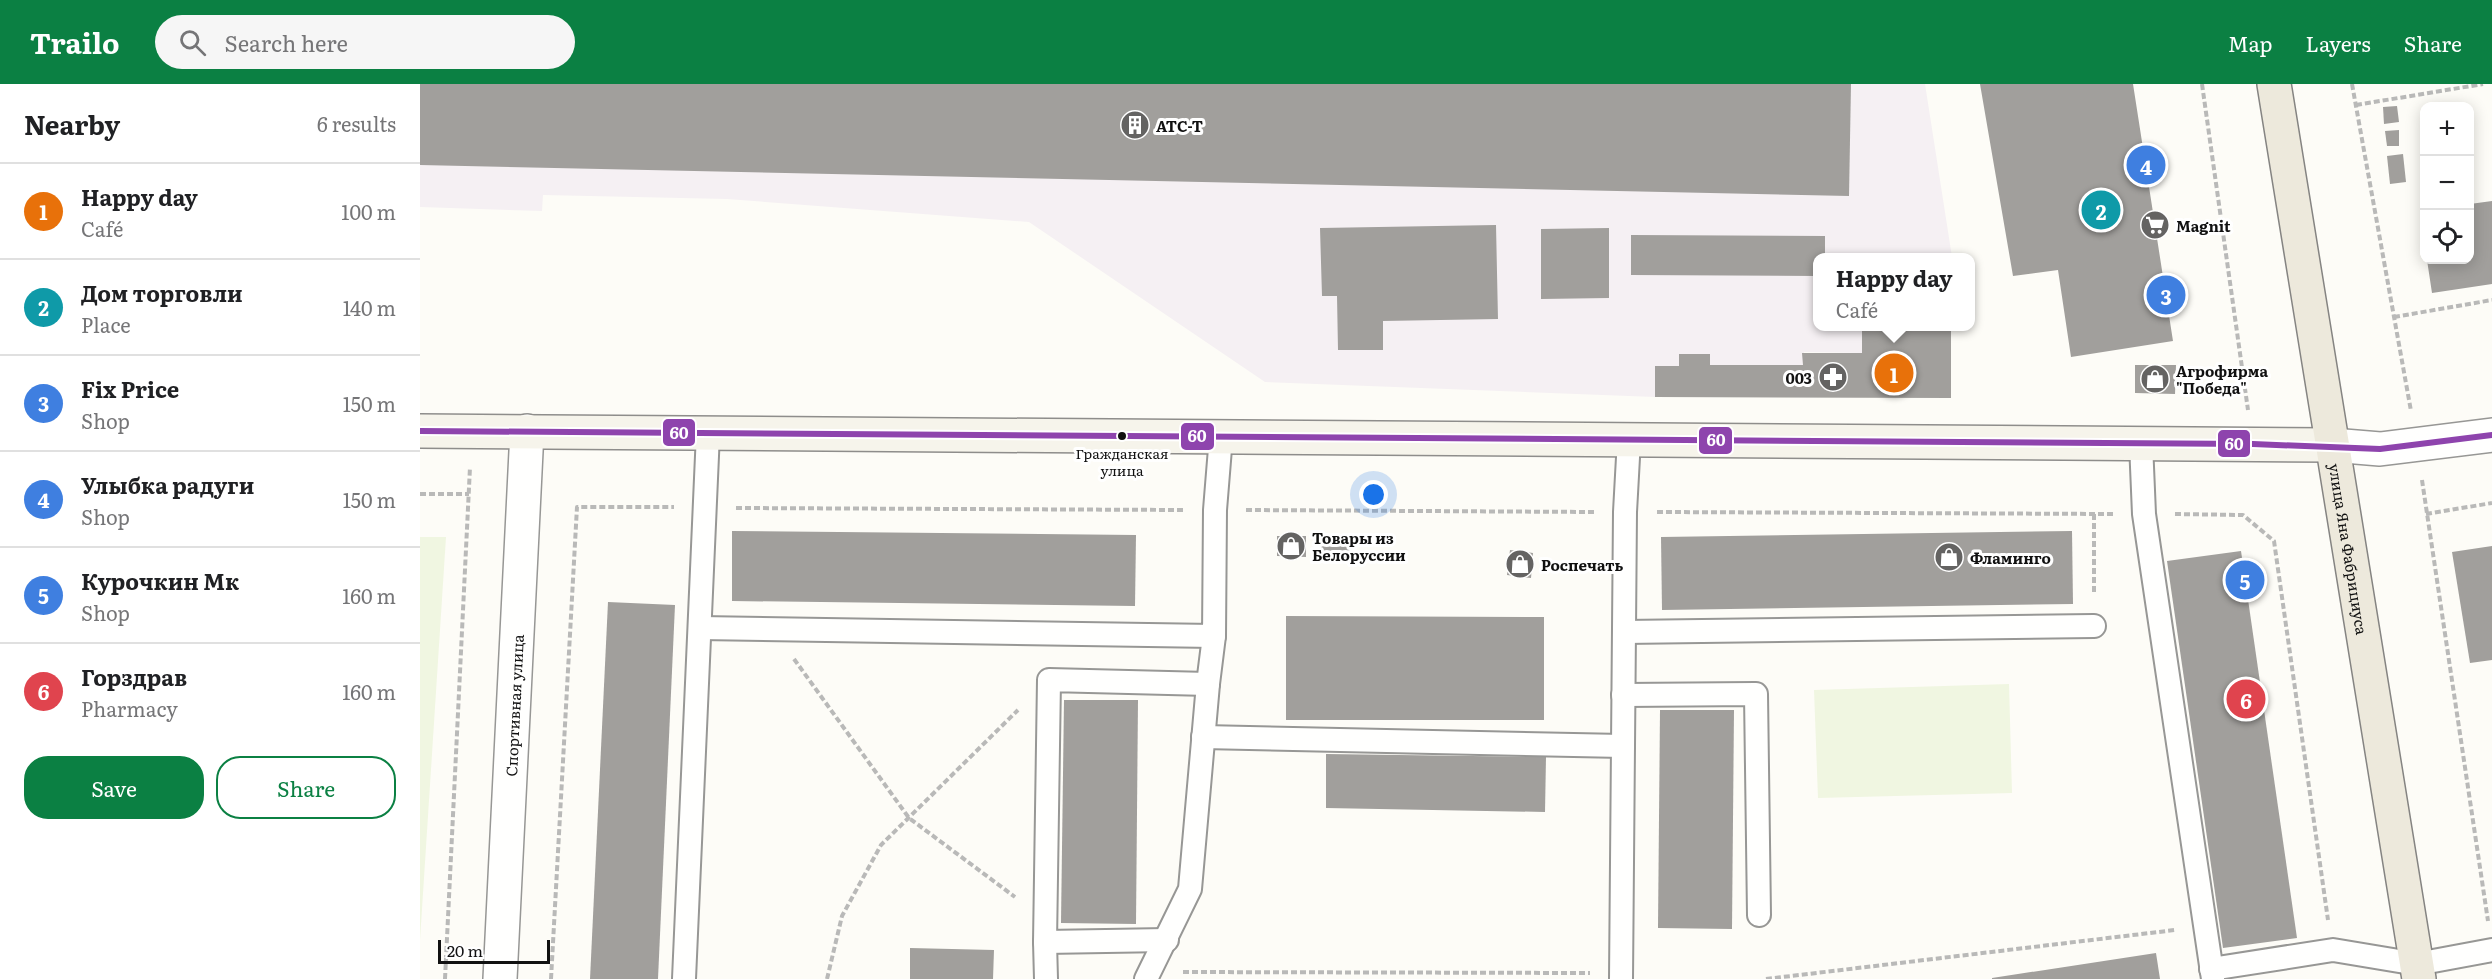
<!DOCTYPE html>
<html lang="en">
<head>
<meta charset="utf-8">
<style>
  body { margin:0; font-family:Literata,serif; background:#f6f6f6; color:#202124 }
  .controls { position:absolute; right:18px; top:18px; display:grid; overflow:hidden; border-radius:12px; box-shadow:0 3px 15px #0003 }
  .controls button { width:54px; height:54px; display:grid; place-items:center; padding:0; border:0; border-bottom:2px solid #e0e0e0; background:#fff; color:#202124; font:30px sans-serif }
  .scale { position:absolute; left:18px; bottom:15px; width:112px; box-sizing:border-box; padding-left:6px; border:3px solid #111; border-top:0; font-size:16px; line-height:21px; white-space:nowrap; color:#111; -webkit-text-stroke:4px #fff; paint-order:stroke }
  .you { position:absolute; left:954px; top:411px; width:21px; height:21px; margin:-15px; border:4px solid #fff; border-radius:50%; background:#1a73e8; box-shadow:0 0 0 9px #1a73e833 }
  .badge { display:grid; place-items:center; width:39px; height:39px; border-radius:50%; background:#0b8043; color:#fff; font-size:20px; font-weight:700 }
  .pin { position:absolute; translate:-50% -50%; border:3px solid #fff; box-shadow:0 2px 6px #0006 }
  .popup { position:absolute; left:1393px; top:169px; width:162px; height:78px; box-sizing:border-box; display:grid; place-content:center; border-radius:12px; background:#fff; filter:drop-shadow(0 2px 4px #0005); font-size:20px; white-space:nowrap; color:#757577 }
  .popup b { font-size:22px; color:#202124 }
  .popup::after { content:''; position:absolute; left:50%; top:100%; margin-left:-12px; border:12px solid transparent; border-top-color:#fff }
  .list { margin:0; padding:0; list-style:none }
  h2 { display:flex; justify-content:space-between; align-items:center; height:78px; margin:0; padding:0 24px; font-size:26px }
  h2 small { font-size:20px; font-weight:400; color:#757577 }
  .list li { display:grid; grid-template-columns:39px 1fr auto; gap:18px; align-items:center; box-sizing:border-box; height:96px; padding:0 24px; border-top:2px solid #e0e0e0 }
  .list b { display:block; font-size:22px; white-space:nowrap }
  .list p { margin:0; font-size:20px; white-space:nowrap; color:#757577 }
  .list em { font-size:20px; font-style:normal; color:#757577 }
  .actions { display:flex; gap:12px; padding:18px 24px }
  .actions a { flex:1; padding:14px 0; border:2px solid #0b8043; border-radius:24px; text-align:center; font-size:21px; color:#0b8043 }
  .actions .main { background:#0b8043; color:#fff }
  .icon { flex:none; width:33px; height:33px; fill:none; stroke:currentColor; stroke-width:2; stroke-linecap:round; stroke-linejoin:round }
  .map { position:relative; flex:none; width:2072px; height:895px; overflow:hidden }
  header { display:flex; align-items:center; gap:36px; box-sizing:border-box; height:84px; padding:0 30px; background:#0b8043; color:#fff }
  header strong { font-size:28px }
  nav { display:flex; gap:33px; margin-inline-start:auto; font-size:21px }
  .search { width:420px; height:54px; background:#f6f6f6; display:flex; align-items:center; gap:15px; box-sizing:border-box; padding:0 21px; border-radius:33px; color:#757577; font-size:22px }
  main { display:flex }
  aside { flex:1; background:#fff }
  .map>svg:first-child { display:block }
  .industrial { fill:#f5f0f3 }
  .pitch { fill:#f0f6e1 }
  .building { fill:#a19f9c }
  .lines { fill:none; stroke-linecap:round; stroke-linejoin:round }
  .lane-casing { stroke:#979795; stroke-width:26 }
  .street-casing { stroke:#979795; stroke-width:36 }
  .secondary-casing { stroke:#8e8d8b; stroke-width:36 }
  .primary-casing { stroke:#858482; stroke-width:36 }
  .path { stroke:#b9b9b8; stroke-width:4; stroke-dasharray:6 3; stroke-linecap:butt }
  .lane { stroke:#fffffe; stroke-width:22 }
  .street { stroke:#fffffe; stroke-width:33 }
  .secondary { stroke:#f6f4eb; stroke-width:33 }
  .primary { stroke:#ede9dc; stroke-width:33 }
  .bus-1-casing { stroke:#fff; stroke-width:10 }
  .bus-1 { stroke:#8e44ad; stroke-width:6 }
  .bus-dot { fill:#111; stroke:#fff; stroke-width:2 }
  .labels { text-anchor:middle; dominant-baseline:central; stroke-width:6; stroke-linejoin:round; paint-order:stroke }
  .bus-label { font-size:14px; fill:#111; stroke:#fff }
  .poi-label { font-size:15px; font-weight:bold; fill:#111; stroke:#fff; text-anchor:start }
  .street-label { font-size:15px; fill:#111; stroke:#fff }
  .line-badge { stroke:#fff; stroke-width:2 }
  .badge-label { font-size:16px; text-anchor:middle; font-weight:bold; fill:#fff }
</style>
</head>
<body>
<header>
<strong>Trailo</strong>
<div class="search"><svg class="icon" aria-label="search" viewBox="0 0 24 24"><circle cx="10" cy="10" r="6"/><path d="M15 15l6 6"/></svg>Search here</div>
<nav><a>Map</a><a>Layers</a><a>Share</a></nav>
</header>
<main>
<aside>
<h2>Nearby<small>6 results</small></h2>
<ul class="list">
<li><span class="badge" style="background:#e8710a">1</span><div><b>Happy day</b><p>Café</p></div><em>100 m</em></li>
<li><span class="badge" style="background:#0f9aa8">2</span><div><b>Дом торговли</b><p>Place</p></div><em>140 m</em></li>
<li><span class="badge" style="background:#3f7fe0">3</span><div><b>Fix Price</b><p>Shop</p></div><em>150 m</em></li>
<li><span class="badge" style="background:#3f7fe0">4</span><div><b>Улыбка радуги</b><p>Shop</p></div><em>150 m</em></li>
<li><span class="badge" style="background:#3f7fe0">5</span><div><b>Курочкин Мк</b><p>Shop</p></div><em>160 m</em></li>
<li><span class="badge" style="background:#e0444e">6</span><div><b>Горздрав</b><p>Pharmacy</p></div><em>160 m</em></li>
</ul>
<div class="actions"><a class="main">Save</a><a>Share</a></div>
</aside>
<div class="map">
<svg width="2072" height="895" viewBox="0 0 2072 895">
  <rect width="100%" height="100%" fill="#fdfcf7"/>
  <path class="industrial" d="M0,0H1505L1532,173L1398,174V242L1442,243V269L1384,268L1383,281H1290L1259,270V282H1235V313L845,298L609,138L307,115L123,111L122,127L0,123Z"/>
  <g class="pitch">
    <path d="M0,453H26L0,856Z"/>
    <path d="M1589,600L1592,709L1398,714L1394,606Z"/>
  </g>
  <g class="building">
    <path d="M0,0H1431L1429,112L0,81Z"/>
    <path d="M1560,0H1713L1753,257L1651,273L1638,186L1593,192Z"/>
    <path d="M1977,22L1979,38L1964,40L1963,23Z"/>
    <path d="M1979,46V62H1967L1965,47Z"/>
    <path d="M1983,70L1986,98L1970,100L1967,72Z"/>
    <path d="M2072,117V200L2012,209L2007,176H2050V120Z"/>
    <path d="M2000,127H2004V147H2003Z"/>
    <path d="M1076,141L1078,235L963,237V266H918L917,212H902L900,144Z"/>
    <path d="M1189,144V214L1121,215V145Z"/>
    <path d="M1211,151L1405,152V174H1398V192L1211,191Z"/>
    <path d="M1442,242H1531V314L1235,313V282H1259V270H1290V281H1383L1382,269H1442Z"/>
    <path d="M1715,281H1756L1755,310L1715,309Z"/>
    <path d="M312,447L716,451L715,522L312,517Z"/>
    <path d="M1652,447L1653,520L1242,526L1241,453Z"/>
    <path d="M857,452H886V473L857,472Z"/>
    <path d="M896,453L930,454V478L895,477Z"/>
    <path d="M2072,462V576L2050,579L2032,468Z"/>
    <path d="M1090,466L1113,469L1111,494L1087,491Z"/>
    <path d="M1821,467L1877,854L1803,864L1747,477Z"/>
    <path d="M188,518L255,521L238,895H170Z"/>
    <path d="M866,532L1124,533V636H866Z"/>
    <path d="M644,616H718L716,840L641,839Z"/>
    <path d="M1240,626H1314L1312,845L1238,844Z"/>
    <path d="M906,670L1126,673L1125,728L906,724Z"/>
    <path d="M490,864L574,866L573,895H490Z"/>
    <path d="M1736,869L1740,895H1572V894Z"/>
  </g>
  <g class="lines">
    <g class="lane-casing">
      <g id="lane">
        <path d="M1721,359L1724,430L1793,895"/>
        <path d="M280,544L794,552L795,426L801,352"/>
        <path d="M1204,548L1674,542"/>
        <path d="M1203,611L1336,610L1339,831"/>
        <path d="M783,653L1203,662"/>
        <path d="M747,856L625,858L629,596L788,600"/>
        <path d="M625,858L626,895"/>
        <path d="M1791,885L1913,866L1997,880L2072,866"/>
        <path d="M264,895L288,349"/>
        <path d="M726,895L770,805L788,600L794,552"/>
        <path d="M1201,895L1205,428L1209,355"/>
      </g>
    </g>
    <g class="street-casing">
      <g id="street">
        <path d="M1912,361L1960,365L2072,351"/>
        <path id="s1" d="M80,895L107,347"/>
      </g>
    </g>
    <g class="secondary-casing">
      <path id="secondary" d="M0,347L1912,361"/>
    </g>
    <g class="primary-casing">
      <g id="primary">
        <path id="s2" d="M1854,0L1999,895"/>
      </g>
    </g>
    <g class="path">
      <path d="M1782,0L1828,326"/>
      <path d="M1932,0L1991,327"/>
      <path d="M1936,21L2063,0"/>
      <path d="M1974,233L2072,216"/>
      <path d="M2002,396L2068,837"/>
      <path d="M0,410H49"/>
      <path d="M316,424L764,426"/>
      <path d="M826,426L1175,428"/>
      <path d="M1237,428L1694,430"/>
      <path d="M1674,430V511"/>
      <path d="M1755,430L1823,431L1854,457L1908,836"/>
      <path d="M2006,430L2072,419"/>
      <path d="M374,575L489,734L595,813"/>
      <path d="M763,888L1170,889"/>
      <path d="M25,895L50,383"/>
      <path d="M131,895L157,423H254"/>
      <path d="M407,895L422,832L461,761L598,626"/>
      <path d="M1346,895L1755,846"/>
    </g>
    <use href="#lane" class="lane"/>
    <use href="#street" class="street"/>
    <use href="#secondary" class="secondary"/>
    <use href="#primary" class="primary"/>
    <g class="bus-1-casing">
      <path id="bus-1" d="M0,347L1833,360L1960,365L2072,351"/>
    </g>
    <use href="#bus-1" class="bus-1"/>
  </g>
  <defs>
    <g id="building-disc" transform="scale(1.5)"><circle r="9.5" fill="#646362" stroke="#fff"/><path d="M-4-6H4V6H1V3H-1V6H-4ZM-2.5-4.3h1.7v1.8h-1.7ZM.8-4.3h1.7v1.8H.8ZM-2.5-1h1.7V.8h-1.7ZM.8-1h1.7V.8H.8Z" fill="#fff"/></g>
    <g id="supermarket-disc" transform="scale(1.5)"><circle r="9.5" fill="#646362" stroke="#fff"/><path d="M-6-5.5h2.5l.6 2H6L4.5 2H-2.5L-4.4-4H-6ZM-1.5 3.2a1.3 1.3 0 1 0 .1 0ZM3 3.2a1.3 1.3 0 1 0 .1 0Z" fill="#fff"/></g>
    <g id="pharmacy-disc" transform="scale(1.5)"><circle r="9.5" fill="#646362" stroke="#fff"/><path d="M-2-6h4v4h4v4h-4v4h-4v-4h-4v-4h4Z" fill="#fff"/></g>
    <g id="shop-disc" transform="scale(1.5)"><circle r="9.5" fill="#646362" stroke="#fff"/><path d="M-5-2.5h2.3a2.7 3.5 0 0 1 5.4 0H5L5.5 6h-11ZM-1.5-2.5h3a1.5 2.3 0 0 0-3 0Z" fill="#fff"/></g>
  </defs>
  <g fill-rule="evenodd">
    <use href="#building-disc" x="715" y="41"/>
    <use href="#supermarket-disc" x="1735" y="141"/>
    <use href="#pharmacy-disc" x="1413" y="293"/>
    <use href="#shop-disc" x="1735" y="295"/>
    <use href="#shop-disc" x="871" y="462"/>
    <use href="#shop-disc" x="1529" y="473"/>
    <use href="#shop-disc" x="1100" y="480"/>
  </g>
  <circle class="bus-dot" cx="702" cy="352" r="5"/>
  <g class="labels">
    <g class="bus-label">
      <text x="702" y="369">Гражданская<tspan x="702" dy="17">улица</tspan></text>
    </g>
    <g class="poi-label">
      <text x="736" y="41">ATC-T</text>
      <text x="1756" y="141">Magnit</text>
      <text x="1756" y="286">Агрофирма<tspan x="1756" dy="17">"Победа"</tspan></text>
      <text x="1392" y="293" text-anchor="end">003</text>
      <text x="892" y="453">Товары из<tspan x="892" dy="17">Белоруссии</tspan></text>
      <text x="1550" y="473">Фламинго</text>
      <text x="1121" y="480">Роспечать</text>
    </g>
    <g class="street-label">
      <text stroke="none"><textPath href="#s2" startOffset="471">улица Яна Фабрициуса</textPath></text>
      <text stroke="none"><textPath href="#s1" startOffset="274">Спортивная улица</textPath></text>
    </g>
  </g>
  <g class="line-badge">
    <rect x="242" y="334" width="34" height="29" rx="6" fill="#8e44ad"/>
    <rect x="760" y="338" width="35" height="29" rx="6" fill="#8e44ad"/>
    <rect x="1278" y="342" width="35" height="29" rx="6" fill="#8e44ad"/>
    <rect x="1797" y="345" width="34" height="29" rx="6" fill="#8e44ad"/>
  </g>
  <g class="badge-label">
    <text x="259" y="355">60</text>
    <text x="777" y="358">60</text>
    <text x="1296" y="362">60</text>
    <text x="1814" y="366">60</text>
  </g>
</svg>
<div class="controls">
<button>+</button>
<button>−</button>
<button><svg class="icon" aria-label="locate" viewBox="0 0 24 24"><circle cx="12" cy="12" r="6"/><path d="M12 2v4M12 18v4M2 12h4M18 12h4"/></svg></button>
</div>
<div class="scale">20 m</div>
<div class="you"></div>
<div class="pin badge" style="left:1474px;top:289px;background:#e8710a">1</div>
<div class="popup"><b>Happy day</b>Café</div>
<div class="pin badge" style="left:1681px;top:126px;background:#0f9aa8">2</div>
<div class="pin badge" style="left:1746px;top:211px;background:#3f7fe0">3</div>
<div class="pin badge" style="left:1726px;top:81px;background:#3f7fe0">4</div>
<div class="pin badge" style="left:1825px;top:496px;background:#3f7fe0">5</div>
<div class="pin badge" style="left:1826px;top:615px;background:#e0444e">6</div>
</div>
</main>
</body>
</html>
